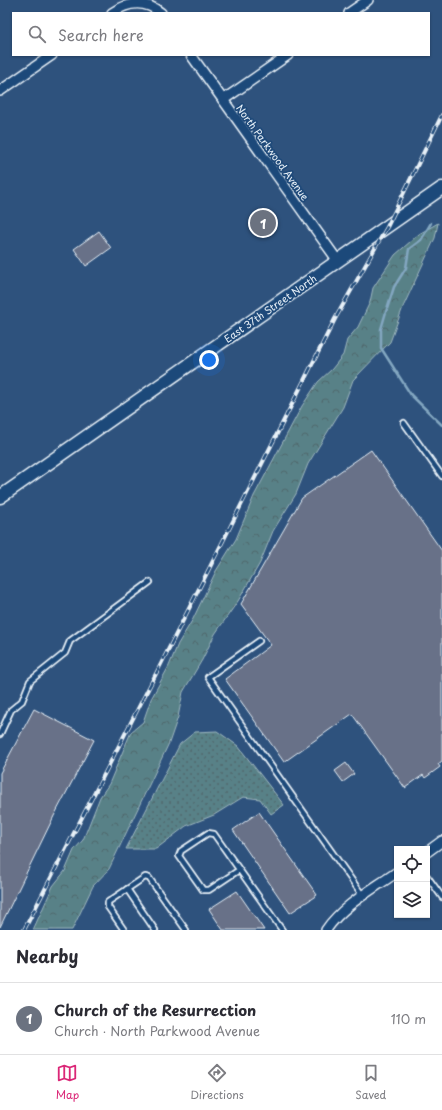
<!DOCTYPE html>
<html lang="en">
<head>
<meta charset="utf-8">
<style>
  body { margin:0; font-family:"Playpen Sans",sans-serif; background:#f7f7f7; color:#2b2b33 }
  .controls { position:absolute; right:12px; bottom:12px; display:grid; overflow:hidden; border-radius:0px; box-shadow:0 1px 3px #0004 }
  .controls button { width:36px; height:36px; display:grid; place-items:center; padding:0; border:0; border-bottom:1px solid #e1e1e2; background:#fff; color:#2b2b33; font:20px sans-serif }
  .you { position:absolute; left:209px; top:360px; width:14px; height:14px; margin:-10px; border:3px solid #fff; border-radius:50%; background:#1a73e8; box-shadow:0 0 0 6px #1a73e833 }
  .badge { display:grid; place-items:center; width:26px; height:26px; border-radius:50%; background:#db2777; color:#fff; font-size:13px; font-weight:700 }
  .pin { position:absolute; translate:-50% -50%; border:2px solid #fff; box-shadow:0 1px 4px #0006 }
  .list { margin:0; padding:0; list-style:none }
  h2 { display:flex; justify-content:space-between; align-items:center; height:52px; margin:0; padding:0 16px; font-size:17px }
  h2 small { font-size:13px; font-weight:400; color:#7c7c81 }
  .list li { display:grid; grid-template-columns:26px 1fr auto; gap:12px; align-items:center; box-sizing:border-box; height:72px; padding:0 16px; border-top:1px solid #e1e1e2 }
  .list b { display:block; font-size:15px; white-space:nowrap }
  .list p { margin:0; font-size:13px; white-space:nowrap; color:#7c7c81 }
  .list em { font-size:13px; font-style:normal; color:#7c7c81 }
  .icon { flex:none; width:22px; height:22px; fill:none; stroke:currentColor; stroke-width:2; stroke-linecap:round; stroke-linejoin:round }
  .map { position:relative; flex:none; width:442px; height:930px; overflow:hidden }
  .search { position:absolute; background:#fff; box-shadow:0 1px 3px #0004; left:12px; right:12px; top:12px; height:44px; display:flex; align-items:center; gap:10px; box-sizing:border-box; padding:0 14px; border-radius:0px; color:#7c7c81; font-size:15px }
  .sheet { height:124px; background:#fff }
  nav { display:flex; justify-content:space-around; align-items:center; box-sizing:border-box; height:56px; border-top:1px solid #e1e1e2; background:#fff; font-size:11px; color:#7c7c81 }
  nav a { display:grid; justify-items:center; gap:2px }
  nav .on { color:#db2777 }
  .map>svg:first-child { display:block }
  .grass { fill:url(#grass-dots); stroke:#a0b9c0 }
  .forest { fill:url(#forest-crowns); stroke:#a0b9c0 }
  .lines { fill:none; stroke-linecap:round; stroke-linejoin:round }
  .stream { stroke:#83a7c1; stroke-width:2.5 }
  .building { fill:#687188; stroke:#e8f1f8 }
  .lane-casing { stroke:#e8f1f8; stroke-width:8 }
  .street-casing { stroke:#e8f1f8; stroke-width:12 }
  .secondary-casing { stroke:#e8f1f8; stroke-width:15 }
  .lane { stroke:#1f4a7a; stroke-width:4.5 }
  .street { stroke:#1f4a7a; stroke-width:9 }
  .secondary { stroke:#1f4a7a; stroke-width:12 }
  .rail-casing { stroke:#e8f1f8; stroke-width:4 }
  .rail { stroke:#1f4a7a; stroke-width:2.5; stroke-dasharray:8; stroke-linecap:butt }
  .labels { text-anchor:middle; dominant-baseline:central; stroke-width:3.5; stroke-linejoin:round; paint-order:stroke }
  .street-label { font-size:10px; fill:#e8f1f8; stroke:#1f4a7a }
</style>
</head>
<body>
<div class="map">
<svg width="442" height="930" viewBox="0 0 442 930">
  <defs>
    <pattern id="grass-dots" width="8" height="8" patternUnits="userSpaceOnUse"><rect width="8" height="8" fill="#598187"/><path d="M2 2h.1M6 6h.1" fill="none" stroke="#50676c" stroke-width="1.8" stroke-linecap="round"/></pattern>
    <pattern id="forest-crowns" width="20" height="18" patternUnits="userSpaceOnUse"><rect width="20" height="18" fill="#598187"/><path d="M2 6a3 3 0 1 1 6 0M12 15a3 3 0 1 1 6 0" fill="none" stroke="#50676c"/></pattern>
  </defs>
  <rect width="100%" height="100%" fill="#2e527d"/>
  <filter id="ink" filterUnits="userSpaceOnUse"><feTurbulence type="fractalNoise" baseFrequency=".025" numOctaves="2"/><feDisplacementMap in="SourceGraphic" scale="8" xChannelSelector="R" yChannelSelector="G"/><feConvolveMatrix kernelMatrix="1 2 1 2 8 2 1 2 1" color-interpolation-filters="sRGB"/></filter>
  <g filter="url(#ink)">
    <path class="grass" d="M217,731L238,746L284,805L271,814L260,799L243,797L214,815L186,826L156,849H126L180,744L195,732Z"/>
    <path class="forest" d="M438,223L435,238L403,307L390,342L353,380L343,407L308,464L296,494L273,531L260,563L238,601L215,634L202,660L183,692L178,717L169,743L109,869L93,886L72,930H33L53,886L65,871L74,850L83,840L100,797L109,784L131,732L143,722L151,699L169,666L178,644L193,619L216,571L236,539L254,496L302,406L318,382L332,369L343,355L347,340L358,327L370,302L373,288L395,255L419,234Z"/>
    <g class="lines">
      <path class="stream" d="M431,223L421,240L409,249L406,268L394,287L386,312L381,329V348L411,395L442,425"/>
    </g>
    <g class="building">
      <path d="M99,231L111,248L86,266L74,249Z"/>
      <path d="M371,450L442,551V761L438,764L440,767L425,778L423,775L405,788L352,714L284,762L225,679L271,645L241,604L302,498Z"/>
      <path d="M34,709L94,740L54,816L0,927V773Z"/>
      <path d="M346,763L354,774L343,782L335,771Z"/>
      <path d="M259,812L317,895L290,913L233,830Z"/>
      <path d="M237,891L264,930H223L209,909Z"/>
    </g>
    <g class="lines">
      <g class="lane-casing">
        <g id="lane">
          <path d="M404,423L442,476"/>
          <path d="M259,641L208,677L363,896"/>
          <path d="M0,734L11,710L22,701L30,681L65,653L70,641L150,582"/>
          <path d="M239,870L209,890H203L179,856L181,851L208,833L214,834L282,930"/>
          <path d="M427,876L442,897"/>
          <path d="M127,889L155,930"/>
          <path d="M124,930L108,907V902L145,877L149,878L186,930"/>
        </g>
      </g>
      <g class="street-casing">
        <g id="street">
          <path d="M112,13C129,1 145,0 161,13"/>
          <path d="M349,13L368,0"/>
          <path d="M191,55L338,261"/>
          <path d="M0,91L52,55"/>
          <path d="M223,100L288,55"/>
          <path d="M427,852L442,841"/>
          <path d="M326,930C343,905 372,890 397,872"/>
        </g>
      </g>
      <g class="secondary-casing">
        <path id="secondary" d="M0,497L442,188"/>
      </g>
      <use href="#lane" class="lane"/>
      <use href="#street" class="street"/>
      <use href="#secondary" class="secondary"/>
      <g class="rail-casing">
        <path id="rail" d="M24,930L161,664L335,319L387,227L442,115"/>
      </g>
      <use href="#rail" class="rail"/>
    </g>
  </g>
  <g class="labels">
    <g class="street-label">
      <text transform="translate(273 152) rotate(54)">North Parkwood Avenue</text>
      <text transform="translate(270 308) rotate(-35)">East 37th Street North</text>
    </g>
  </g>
</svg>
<div class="controls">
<button><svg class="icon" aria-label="locate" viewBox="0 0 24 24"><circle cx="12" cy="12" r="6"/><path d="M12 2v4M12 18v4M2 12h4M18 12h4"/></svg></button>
<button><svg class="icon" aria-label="layers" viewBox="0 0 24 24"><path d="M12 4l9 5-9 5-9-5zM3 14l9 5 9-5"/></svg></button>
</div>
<div class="you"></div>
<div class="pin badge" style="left:263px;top:223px;background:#6b7280">1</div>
<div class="search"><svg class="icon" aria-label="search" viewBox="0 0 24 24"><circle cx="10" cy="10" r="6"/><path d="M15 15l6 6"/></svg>Search here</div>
</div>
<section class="sheet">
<h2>Nearby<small></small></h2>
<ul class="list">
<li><span class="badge" style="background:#6b7280">1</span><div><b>Church of the Resurrection</b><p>Church · North Parkwood Avenue</p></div><em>110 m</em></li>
</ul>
</section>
<nav>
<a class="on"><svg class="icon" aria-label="map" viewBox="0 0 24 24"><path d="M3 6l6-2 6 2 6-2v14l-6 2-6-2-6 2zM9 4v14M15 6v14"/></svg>Map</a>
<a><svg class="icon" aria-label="directions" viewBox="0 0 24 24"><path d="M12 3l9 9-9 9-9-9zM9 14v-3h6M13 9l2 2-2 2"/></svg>Directions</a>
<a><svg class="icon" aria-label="saved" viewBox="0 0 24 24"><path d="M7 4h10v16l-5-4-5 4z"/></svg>Saved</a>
</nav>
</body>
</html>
